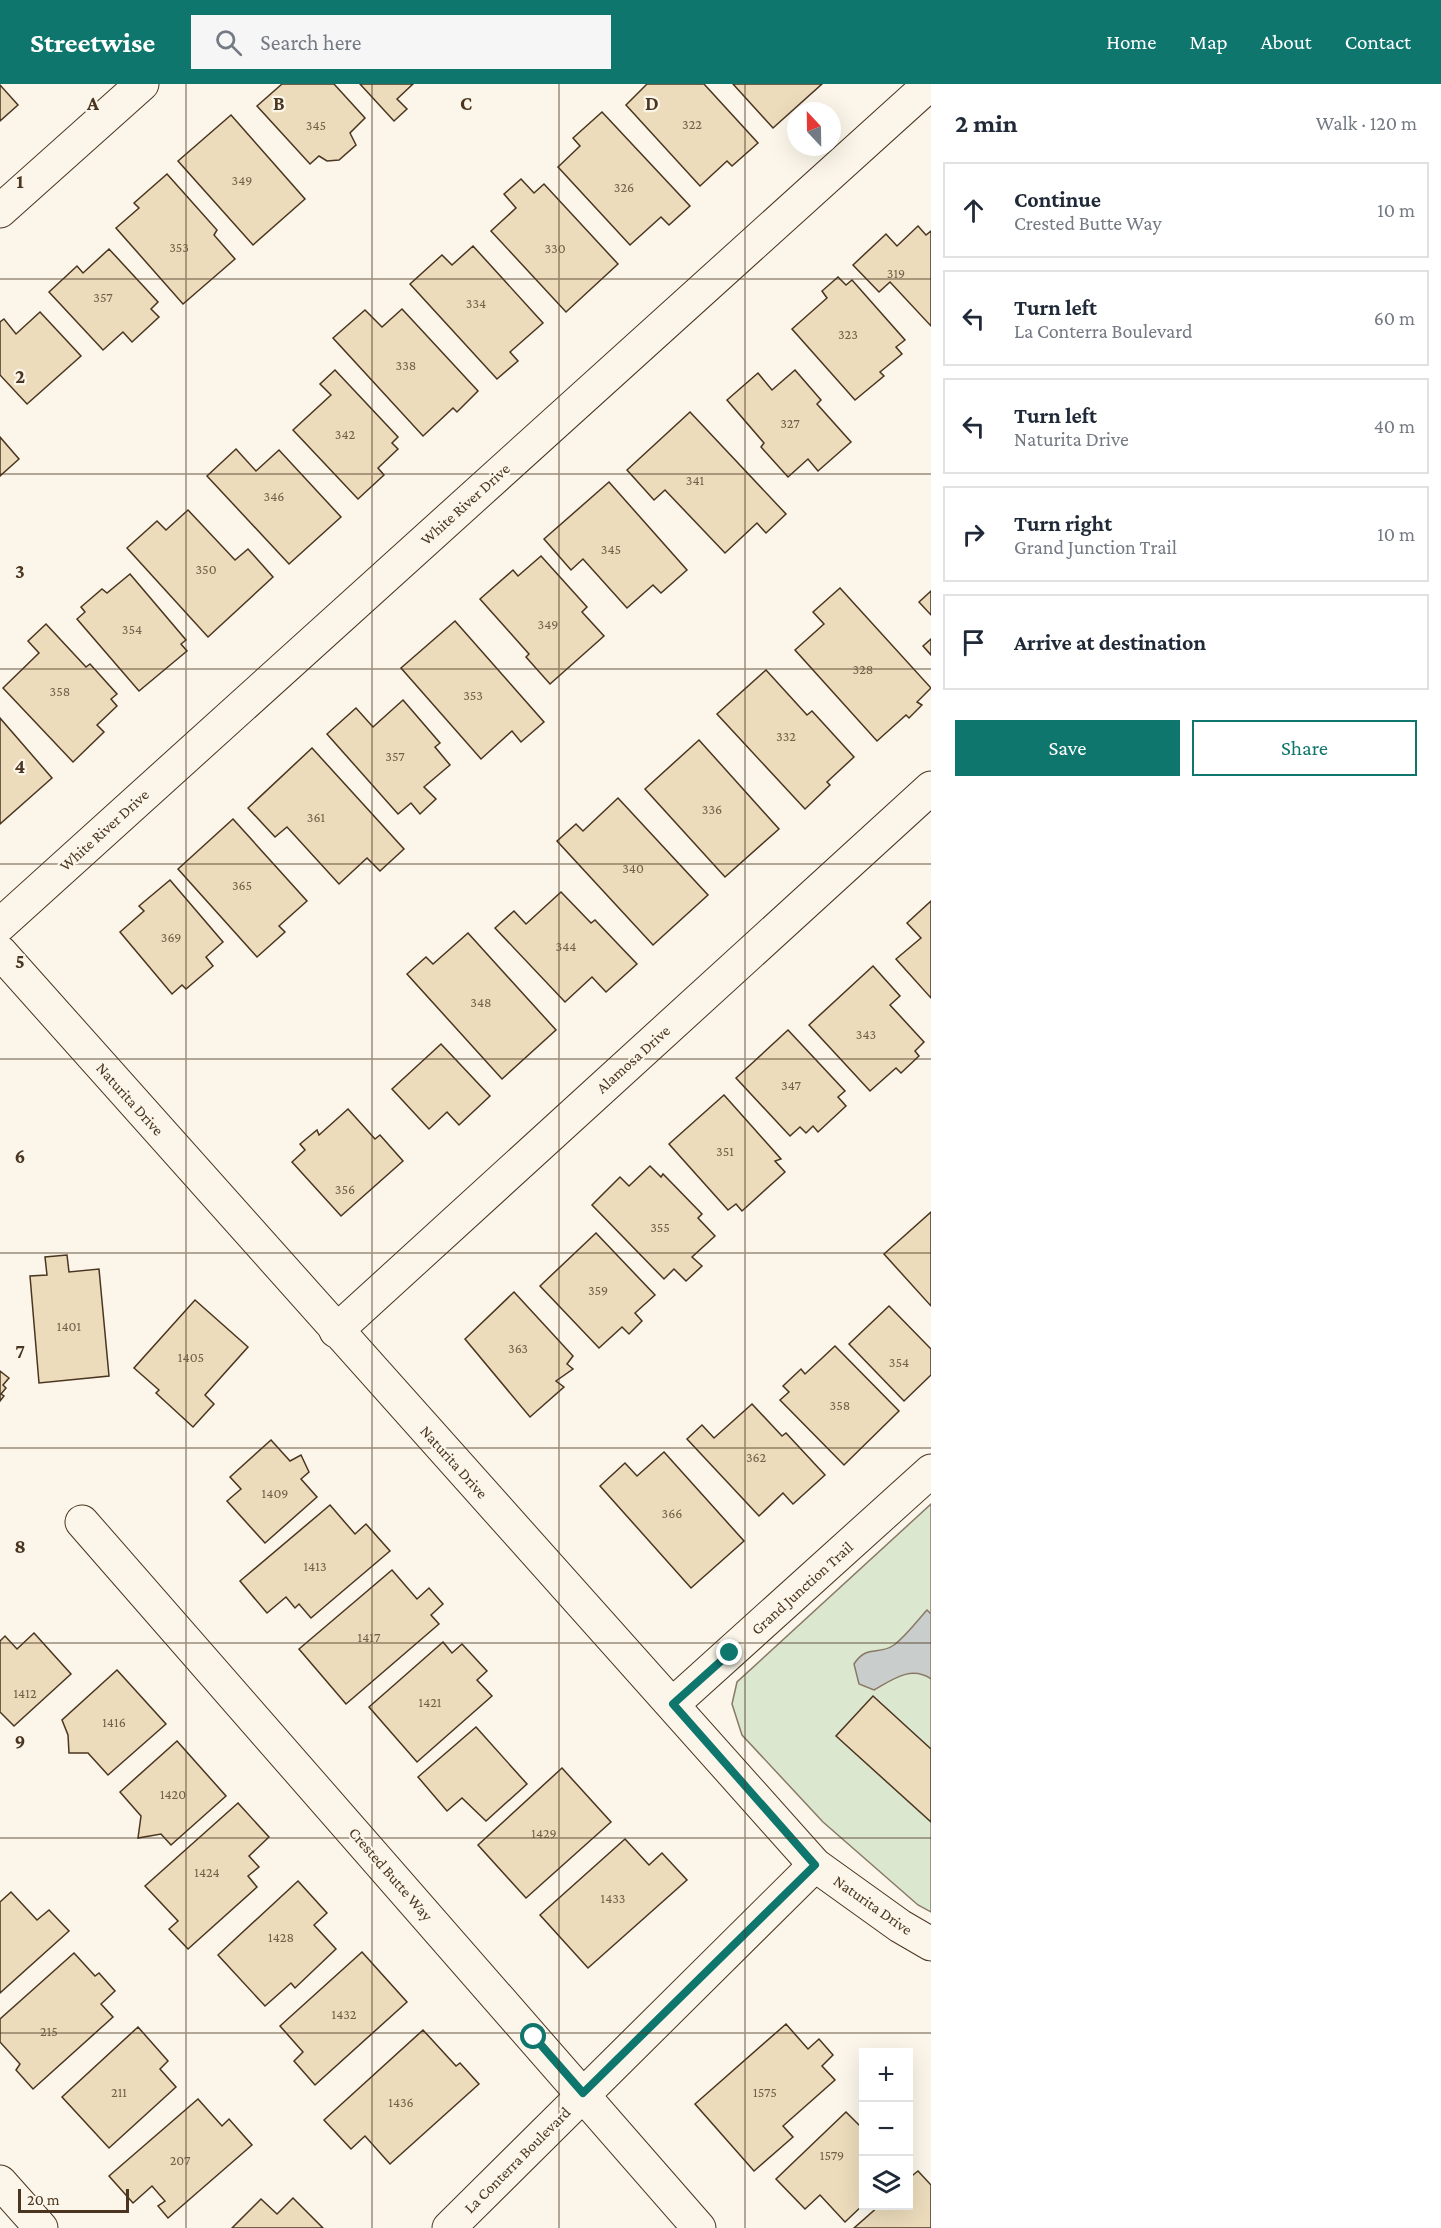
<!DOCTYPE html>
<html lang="en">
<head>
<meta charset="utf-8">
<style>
  body { margin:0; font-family:"Crimson Pro",serif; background:#f6f6f7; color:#1f2937 }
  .controls { position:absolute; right:18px; bottom:18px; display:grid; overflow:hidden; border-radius:0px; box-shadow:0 6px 24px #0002 }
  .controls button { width:54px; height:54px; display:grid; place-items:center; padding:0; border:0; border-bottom:2px solid #e0e1e3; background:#fff; color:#1f2937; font:30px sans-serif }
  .compass { position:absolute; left:787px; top:18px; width:54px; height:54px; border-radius:50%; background:#fff; box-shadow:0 6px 24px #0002; rotate:338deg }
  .scale { position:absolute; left:18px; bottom:15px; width:111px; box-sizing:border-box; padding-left:6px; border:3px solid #4a3520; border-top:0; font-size:16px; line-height:21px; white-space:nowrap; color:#4a3520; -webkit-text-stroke:4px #fbf6e9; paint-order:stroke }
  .stop { position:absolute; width:18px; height:18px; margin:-14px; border:4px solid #0f766e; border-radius:50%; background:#fff }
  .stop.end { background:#0f766e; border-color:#fff; box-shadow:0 2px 6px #0008 }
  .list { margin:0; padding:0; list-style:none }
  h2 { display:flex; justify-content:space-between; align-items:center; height:78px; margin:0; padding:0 24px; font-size:26px }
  h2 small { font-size:20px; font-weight:400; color:#747a83 }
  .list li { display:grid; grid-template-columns:39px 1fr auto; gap:18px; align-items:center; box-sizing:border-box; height:96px; margin:0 12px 12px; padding:0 12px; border:2px solid #e0e1e3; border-radius:0px }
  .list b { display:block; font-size:22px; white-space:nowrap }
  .list p { margin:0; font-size:20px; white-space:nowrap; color:#747a83 }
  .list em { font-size:20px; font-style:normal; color:#747a83 }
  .actions { display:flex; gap:12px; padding:18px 24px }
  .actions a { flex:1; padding:14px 0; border:2px solid #0f766e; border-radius:0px; text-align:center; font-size:21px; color:#0f766e }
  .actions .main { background:#0f766e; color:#fff }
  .icon { flex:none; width:33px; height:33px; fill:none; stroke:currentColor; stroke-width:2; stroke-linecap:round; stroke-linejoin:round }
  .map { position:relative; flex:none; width:931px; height:2144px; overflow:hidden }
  header { display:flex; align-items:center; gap:36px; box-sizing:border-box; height:84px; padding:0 30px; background:#0f766e; color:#fff }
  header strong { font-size:28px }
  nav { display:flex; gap:33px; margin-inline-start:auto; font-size:21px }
  .search { width:420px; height:54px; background:#f6f6f7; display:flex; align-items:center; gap:15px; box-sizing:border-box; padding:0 21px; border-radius:0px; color:#747a83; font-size:22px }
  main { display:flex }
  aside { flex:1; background:#fff }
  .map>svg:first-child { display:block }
  .green { fill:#dce7d0; stroke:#887966; stroke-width:1.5 }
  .water { fill:#c9cecd; stroke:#887966; stroke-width:1.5 }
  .building { fill:#ecdcbc; stroke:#4a3520; stroke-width:1.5 }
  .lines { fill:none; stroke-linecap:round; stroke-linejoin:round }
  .minor-casing { stroke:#4a3520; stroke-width:35 }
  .minor { stroke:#fbf6e9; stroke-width:33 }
  .route { stroke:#0f766e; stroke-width:8 }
  .grid { fill:none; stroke:#4a3520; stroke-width:1.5; stroke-opacity:0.55 }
  .labels { text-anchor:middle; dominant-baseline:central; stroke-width:4.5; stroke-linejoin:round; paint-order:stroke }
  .number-label { font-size:14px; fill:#725f47 }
  .street-label { font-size:16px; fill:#4a3520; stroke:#fbf6e9 }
  .grid-label { font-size:20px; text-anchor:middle; font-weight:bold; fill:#4a3520; stroke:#fbf6e9; stroke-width:4.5; stroke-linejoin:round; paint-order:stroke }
</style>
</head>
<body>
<header>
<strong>Streetwise</strong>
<div class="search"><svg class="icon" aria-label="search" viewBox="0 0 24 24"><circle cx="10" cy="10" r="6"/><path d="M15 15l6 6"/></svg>Search here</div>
<nav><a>Home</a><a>Map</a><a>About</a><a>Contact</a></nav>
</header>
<main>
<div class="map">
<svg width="931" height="2144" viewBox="0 0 931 2144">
  <rect width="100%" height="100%" fill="#fbf6e9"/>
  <path class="green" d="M931,1420V1828L918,1821L823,1738L742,1651L732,1620L737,1598Z"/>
  <path class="water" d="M927,1526L931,1530V1595C911,1581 892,1596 874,1606L859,1600L854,1580C867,1560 878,1572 894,1561C906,1552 917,1537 927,1526Z"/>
  <g class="building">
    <path d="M282,0H334L365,34L350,49L356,61L339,76L327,77L319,72L310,80L257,22Z"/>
    <path d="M360,0H413L397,15L407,25L394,37Z"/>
    <path d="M647,0H704L758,59L732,82L727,77L700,102L626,21Z"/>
    <path d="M733,0H822L773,44Z"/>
    <path d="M0,1L18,21L0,37Z"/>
    <path d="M602,28L690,122L669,141L661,133L630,161L558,83L580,62L573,54Z"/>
    <path d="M231,31L305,115L253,161L178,77Z"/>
    <path d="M167,90L217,146L214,151L235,175L183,220L116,144L139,124L134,119Z"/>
    <path d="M521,95L534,109L544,100L618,180L566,228L491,147L516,124L504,110Z"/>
    <path d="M918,142L926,151L931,147V242L890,198L879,208L853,181L886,150L897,162Z"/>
    <path d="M473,162L543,239L510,268L518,277L497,295L410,200L442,171L452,181Z"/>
    <path d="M109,165L158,218L151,225L159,233L132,258L123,248L103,266L49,208L77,182L83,189Z"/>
    <path d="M838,193L846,201L852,196L905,256L896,263L902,270L880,288L884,292L855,316L792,245L827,214L822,207Z"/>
    <path d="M402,225L478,307L457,328L453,324L423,352L333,254L365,226L382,243Z"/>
    <path d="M40,228L81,272L27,320L0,291V238L4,235L16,250Z"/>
    <path d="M335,286L398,353L392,359L398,365L378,384L384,391L358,415L293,346L331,311L320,300Z"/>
    <path d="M795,286L821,316L817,320L851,358L818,387L808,375L788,393L761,363L764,359L727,316L758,289L772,306Z"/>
    <path d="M690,328L786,430L766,449L757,439L725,469L665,406L654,416L627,386Z"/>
    <path d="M0,353L19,375L0,392Z"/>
    <path d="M236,365L256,387L279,366L341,433L289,480L207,392Z"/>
    <path d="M609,398L687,486L661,509L653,501L627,524L583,475L571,486L544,455Z"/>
    <path d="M188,426L235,476L248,465L273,493L208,553L127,464L157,437L166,446Z"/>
    <path d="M541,472L587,523L582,528L604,552L550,600L526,573L529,570L480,515L513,486L518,492Z"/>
    <path d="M130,490L186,556L181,560L187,567L139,607L77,535L85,528L81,523L102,505L107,509Z"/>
    <path d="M840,504L931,604L917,618L922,621L909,634L906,631L877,657L795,566L824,540L813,528Z"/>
    <path d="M931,507V531L919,518Z"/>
    <path d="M455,537L544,638L521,658L512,647L481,675L401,584Z"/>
    <path d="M46,540L86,583L90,580L117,610L111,615L117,622L97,641L104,648L73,678L3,604L39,569L28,557Z"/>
    <path d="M931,555V571L923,562Z"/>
    <path d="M766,586L807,631L812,627L854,673L827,698L830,701L805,725L717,630Z"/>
    <path d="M403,616L440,659L435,663L450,681L424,703L436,715L420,730L411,719L398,730L327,650L356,624L373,643Z"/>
    <path d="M0,634L52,694L0,740Z"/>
    <path d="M699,656L779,745L725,793L645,705Z"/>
    <path d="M312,664L404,765L380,787L367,774L339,800L287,743L275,753L248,724Z"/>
    <path d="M618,714L708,811L653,861L557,757L576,740L583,747Z"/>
    <path d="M233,735L307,817L279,842L285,848L257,873L178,785Z"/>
    <path d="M170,796L223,858L206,873L213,882L186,905L182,901L172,910L120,848L144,827L139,822Z"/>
    <path d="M561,808L591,839L595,836L637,880L606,908L592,893L565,918L495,844L514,827L526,840Z"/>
    <path d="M931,817V914L896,875L921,854L907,839Z"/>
    <path d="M468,849L556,946L502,995L407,890L426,873L433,880Z"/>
    <path d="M873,882L900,912L890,921L924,958L915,967L919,972L901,989L896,984L870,1007L809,941Z"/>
    <path d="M788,946L845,1007L838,1013L846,1022L818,1048L813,1042L806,1049L800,1043L790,1052L736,994Z"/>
    <path d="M441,960L490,1012L459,1041L447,1028L429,1045L392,1005Z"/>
    <path d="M724,1011L781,1075L775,1077L785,1088L742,1127L736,1120L728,1126L669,1060Z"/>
    <path d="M348,1025L375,1055L380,1051L403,1077L341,1132L292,1078L305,1066L300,1060L317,1046L319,1051Z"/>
    <path d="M650,1082L661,1093L663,1090L702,1130L698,1134L715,1152L692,1173L702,1182L686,1197L674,1185L664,1195L592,1121L620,1093L629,1102Z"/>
    <path d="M931,1128V1222L884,1170Z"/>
    <path d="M596,1149L655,1211L635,1229L642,1237L629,1250L622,1243L599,1264L540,1202Z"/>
    <path d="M67,1171L69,1188L99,1185L109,1292L39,1299L30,1192L47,1191L45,1173Z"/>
    <path d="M514,1208L573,1272L567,1280L573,1285L556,1297L564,1303L530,1333L465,1255Z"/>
    <path d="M195,1216L248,1263L205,1311L214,1320L193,1343L156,1309L159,1306L134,1284Z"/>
    <path d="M889,1222L931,1265V1291L904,1317L849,1260Z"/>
    <path d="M835,1262L899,1327L844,1381L780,1316L789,1308L783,1302L801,1285L805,1290Z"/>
    <path d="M0,1287L9,1294L3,1301L6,1304L1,1310L4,1312L0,1317Z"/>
    <path d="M752,1320L782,1352L786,1349L825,1391L793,1420L783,1409L759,1432L687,1355L702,1341L714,1354Z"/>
    <path d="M271,1356L290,1377L301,1371L309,1388L301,1395L317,1413L265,1459L227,1417L241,1405L230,1393Z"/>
    <path d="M664,1368L744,1457L691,1504L600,1402L625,1379L637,1392Z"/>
    <path d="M330,1421L355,1450L366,1440L390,1467L311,1534L299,1520L295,1524L286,1513L267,1529L240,1497Z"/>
    <path d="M392,1486L417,1515L429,1504L443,1520L431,1531L439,1540L346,1620L299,1565Z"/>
    <path d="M34,1549L71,1590L14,1642L0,1628V1557L5,1552L17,1565Z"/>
    <path d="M443,1558L452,1569L462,1560L487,1587L477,1596L492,1612L417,1678L369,1623Z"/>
    <path d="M117,1586L166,1640L108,1691L88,1669H69L68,1651L62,1636Z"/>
    <path d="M873,1612L931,1665V1738L836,1652Z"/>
    <path d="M476,1643L527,1700L486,1737L462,1714L447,1727L418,1693Z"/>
    <path d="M177,1657L226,1712L171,1761L161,1750L138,1754L141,1732L120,1708Z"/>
    <path d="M562,1684L611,1738L526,1814L478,1761Z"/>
    <path d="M238,1719L269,1753L249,1772L259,1783L248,1792L257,1803L188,1865L169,1845L178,1837L145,1802Z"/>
    <path d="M625,1755L649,1781L662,1769L687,1796L588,1884L540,1831Z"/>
    <path d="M298,1797L327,1829L314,1841L336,1865L295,1904L291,1899L265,1922L218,1871Z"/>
    <path d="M11,1808L37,1836L49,1826L69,1847L0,1909V1818Z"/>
    <path d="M362,1868L407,1918L315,2001L294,1977L303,1968L280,1942Z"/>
    <path d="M74,1869L95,1892L99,1889L115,1907L101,1920L113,1933L33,2005L16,1986L20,1980L0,1958V1935Z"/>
    <path d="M786,1940L808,1965L819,1955L833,1971L822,1982L835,1996L783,2042L793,2053L754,2087L695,2020Z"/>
    <path d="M138,1943L168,1977L160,1985L176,2003L109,2064L62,2013Z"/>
    <path d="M423,1946L456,1982L460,1979L479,2000L390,2080L365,2052L351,2065L324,2036Z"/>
    <path d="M198,2015L222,2042L229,2035L252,2061L168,2134L158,2122L165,2117L152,2102L133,2119L109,2092Z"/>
    <path d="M846,2028L864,2046V2120L845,2138L820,2111L805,2125L776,2095Z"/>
    <path d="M918,2087L931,2101V2144H854L879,2122H908V2095Z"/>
    <path d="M293,2114L323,2144H232L261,2115L277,2130Z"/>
  </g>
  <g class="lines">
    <g class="minor-casing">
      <g id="minor">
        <path d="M0,127L142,0"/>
        <path d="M0,841L930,0"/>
        <path d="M0,868L815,1781L900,1842L931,1860"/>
        <path d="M336,1247L931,704"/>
        <path d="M82,1438L699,2144"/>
        <path d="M673,1620L931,1387"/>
        <path d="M0,2098L41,2144"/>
        <path d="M449,2144L815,1781"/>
      </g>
    </g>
    <use href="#minor" class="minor"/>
  </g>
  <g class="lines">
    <path class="route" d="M534,1953L583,2009L815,1781L673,1620L730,1569"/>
  </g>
  <path class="grid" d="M186,0V2144M372,0V2144M559,0V2144M745,0V2144M0,195H931M0,390H931M0,585H931M0,780H931M0,975H931M0,1169H931M0,1364H931M0,1559H931M0,1754H931M0,1949H931"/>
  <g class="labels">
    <g class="number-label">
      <text x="692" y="40">322</text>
      <text x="316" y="41">345</text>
      <text x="242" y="96">349</text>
      <text x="624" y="103">326</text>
      <text x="179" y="163">353</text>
      <text x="555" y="164">330</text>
      <text x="896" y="189">319</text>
      <text x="103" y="213">357</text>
      <text x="476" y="219">334</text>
      <text x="848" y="250">323</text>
      <text x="406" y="281">338</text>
      <text x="790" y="339">327</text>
      <text x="345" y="350">342</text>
      <text x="695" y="396">341</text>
      <text x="274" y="412">346</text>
      <text x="611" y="465">345</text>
      <text x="206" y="485">350</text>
      <text x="548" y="540">349</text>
      <text x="132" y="545">354</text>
      <text x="863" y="585">328</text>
      <text x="60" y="607">358</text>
      <text x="473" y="611">353</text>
      <text x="786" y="652">332</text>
      <text x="395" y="672">357</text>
      <text x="712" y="725">336</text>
      <text x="316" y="733">361</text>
      <text x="633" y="784">340</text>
      <text x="242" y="801">365</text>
      <text x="171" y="853">369</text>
      <text x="566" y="862">344</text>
      <text x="481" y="918">348</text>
      <text x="866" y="950">343</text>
      <text x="791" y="1001">347</text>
      <text x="725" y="1067">351</text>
      <text x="345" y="1105">356</text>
      <text x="660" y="1143">355</text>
      <text x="598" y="1206">359</text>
      <text x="69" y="1242">1401</text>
      <text x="518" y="1264">363</text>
      <text x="191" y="1273">1405</text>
      <text x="899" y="1278">354</text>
      <text x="840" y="1321">358</text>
      <text x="756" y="1373">362</text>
      <text x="275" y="1409">1409</text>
      <text x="672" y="1429">366</text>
      <text x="315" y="1482">1413</text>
      <text x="369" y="1553">1417</text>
      <text x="25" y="1609">1412</text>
      <text x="430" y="1618">1421</text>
      <text x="114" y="1638">1416</text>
      <text x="173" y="1710">1420</text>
      <text x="544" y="1749">1429</text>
      <text x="207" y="1788">1424</text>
      <text x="613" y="1814">1433</text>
      <text x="281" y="1853">1428</text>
      <text x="344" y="1930">1432</text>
      <text x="49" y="1947">215</text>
      <text x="119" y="2008">211</text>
      <text x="765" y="2008">1575</text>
      <text x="401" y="2018">1436</text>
      <text x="832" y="2071">1579</text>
      <text x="180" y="2076">207</text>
    </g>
    <g class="street-label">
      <text transform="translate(465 420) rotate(-42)">White River Drive</text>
      <text transform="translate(104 746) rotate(-42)">White River Drive</text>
      <text transform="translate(633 975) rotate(-42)">Alamosa Drive</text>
      <text transform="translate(130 1015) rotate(48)">Naturita Drive</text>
      <text transform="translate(454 1378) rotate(48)">Naturita Drive</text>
      <text transform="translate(802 1504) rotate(-42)">Grand Junction Trail</text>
      <text transform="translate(391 1790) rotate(49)">Crested Butte Way</text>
      <text transform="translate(873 1821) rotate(35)">Naturita Drive</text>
      <text transform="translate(517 2076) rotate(-45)">La Conterra Boulevard</text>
    </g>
  </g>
  <g class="grid-label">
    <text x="93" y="26">A</text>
    <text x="279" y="26">B</text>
    <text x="466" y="26">C</text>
    <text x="652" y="26">D</text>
    <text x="20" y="104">1</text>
    <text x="20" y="299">2</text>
    <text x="20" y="494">3</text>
    <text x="20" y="689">4</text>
    <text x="20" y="884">5</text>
    <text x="20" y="1079">6</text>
    <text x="20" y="1274">7</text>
    <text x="20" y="1469">8</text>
    <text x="20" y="1664">9</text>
  </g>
</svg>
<div class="controls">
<button>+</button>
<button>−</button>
<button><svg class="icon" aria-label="layers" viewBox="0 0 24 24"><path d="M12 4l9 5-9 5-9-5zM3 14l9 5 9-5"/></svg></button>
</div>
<svg class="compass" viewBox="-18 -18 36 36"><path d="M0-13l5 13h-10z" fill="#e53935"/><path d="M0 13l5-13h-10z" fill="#747a83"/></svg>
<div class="scale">20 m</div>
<div class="stop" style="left:534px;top:1953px"></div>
<div class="stop end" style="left:730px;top:1569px"></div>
</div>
<aside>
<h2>2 min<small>Walk · 120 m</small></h2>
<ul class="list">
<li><svg class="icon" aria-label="ahead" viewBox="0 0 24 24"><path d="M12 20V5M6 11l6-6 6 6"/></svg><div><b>Continue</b><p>Crested Butte Way</p></div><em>10 m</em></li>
<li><svg class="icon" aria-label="left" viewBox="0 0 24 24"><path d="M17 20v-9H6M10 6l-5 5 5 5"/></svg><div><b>Turn left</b><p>La Conterra Boulevard</p></div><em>60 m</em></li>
<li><svg class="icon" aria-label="left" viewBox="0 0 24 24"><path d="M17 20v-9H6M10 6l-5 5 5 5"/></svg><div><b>Turn left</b><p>Naturita Drive</p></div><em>40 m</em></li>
<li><svg class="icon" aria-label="right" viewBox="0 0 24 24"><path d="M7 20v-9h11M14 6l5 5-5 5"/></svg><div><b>Turn right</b><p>Grand Junction Trail</p></div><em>10 m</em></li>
<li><svg class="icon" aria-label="arrive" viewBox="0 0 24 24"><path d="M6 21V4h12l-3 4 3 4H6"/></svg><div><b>Arrive at destination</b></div></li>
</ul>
<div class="actions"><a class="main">Save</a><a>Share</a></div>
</aside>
</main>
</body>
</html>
